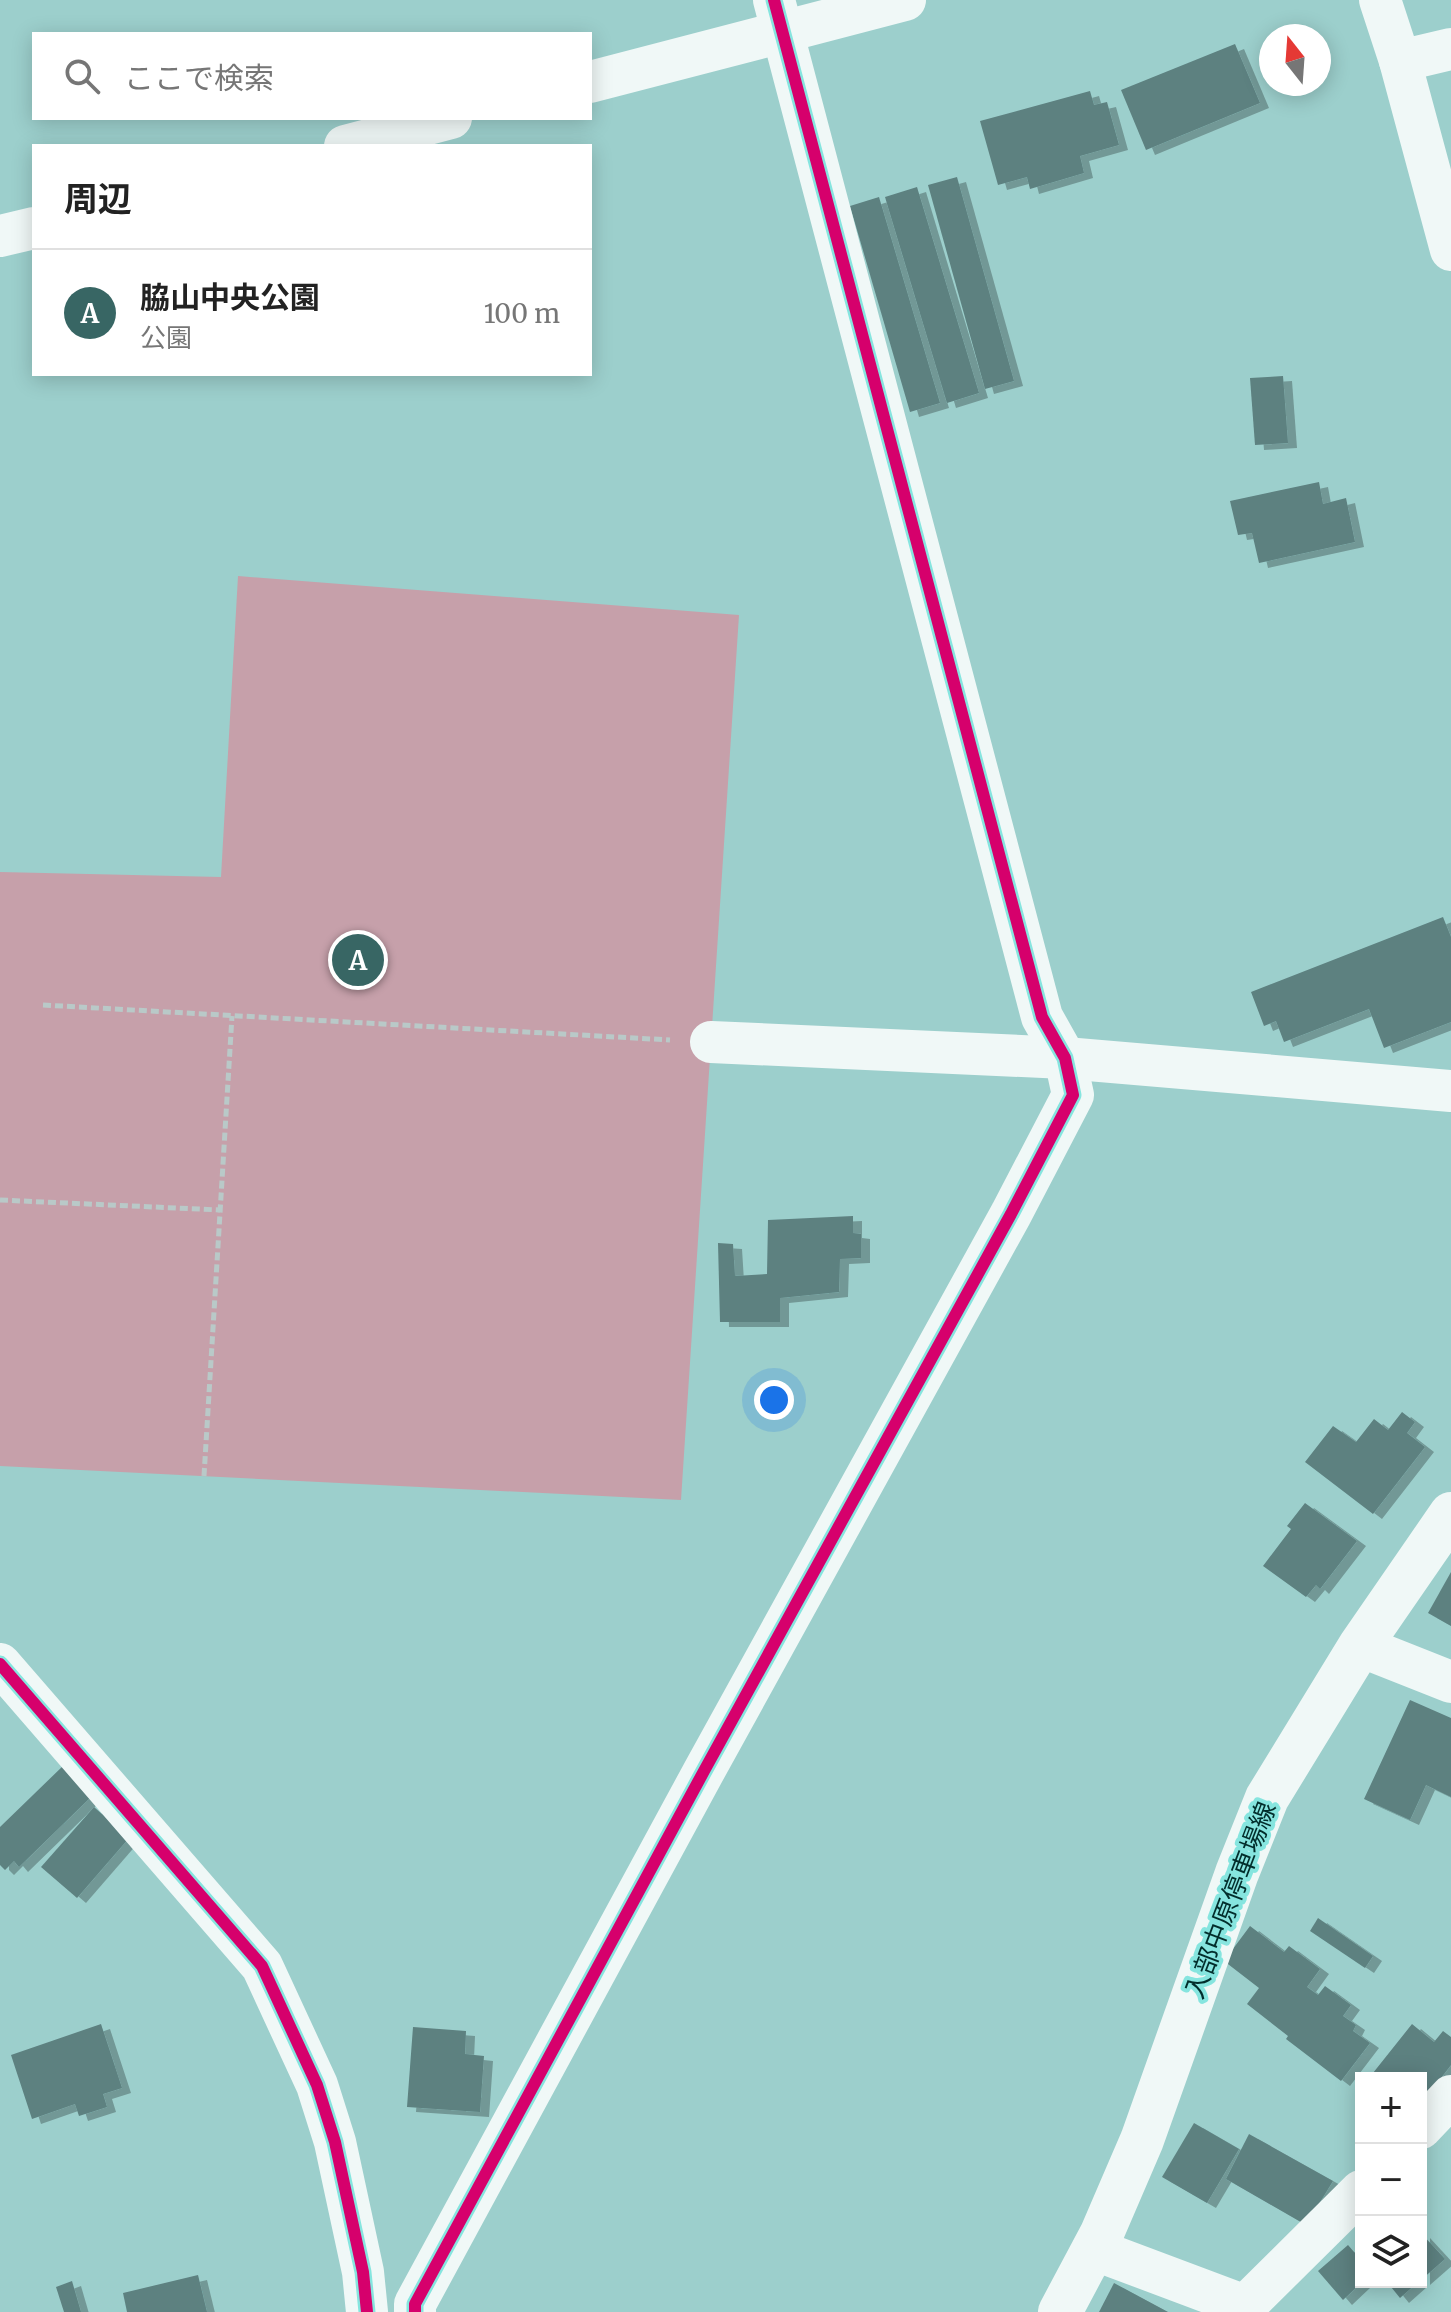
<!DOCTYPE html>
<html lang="ja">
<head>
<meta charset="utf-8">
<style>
  body { margin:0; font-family:Merriweather,"Noto Sans JP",serif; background:#f6f6f6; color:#222 }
  .controls { position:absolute; right:24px; bottom:24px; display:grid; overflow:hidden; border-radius:0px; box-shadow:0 4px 20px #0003 }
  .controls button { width:72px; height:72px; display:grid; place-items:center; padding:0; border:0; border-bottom:2px solid #e0e0e0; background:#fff; color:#222; font:40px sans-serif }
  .compass { position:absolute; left:1259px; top:24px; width:72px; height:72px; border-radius:50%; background:#fff; box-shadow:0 4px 20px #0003; rotate:343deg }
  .you { position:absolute; left:774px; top:1400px; width:28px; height:28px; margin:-20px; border:6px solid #fff; border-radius:50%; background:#1a73e8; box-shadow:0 0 0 12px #1a73e833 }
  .badge { display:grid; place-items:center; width:52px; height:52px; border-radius:50%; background:#386664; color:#fff; font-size:26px; font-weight:700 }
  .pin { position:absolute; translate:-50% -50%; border:4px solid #fff; box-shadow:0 2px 8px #0006 }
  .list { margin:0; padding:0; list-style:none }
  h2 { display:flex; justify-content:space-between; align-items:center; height:104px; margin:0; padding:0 32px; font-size:34px }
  h2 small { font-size:26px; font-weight:400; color:#767676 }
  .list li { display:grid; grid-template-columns:52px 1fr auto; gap:24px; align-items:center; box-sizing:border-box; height:128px; padding:0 32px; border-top:2px solid #e0e0e0 }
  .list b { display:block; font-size:30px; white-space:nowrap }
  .list p { margin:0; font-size:26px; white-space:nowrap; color:#767676 }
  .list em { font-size:26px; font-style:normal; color:#767676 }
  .icon { flex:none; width:44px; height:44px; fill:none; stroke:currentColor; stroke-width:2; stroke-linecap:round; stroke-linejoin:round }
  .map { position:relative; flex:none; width:1451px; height:2312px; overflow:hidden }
  .search { position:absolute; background:#fff; box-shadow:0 4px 20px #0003; left:32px; top:32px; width:560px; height:88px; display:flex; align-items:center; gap:20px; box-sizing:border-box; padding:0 28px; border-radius:0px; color:#767676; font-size:30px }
  .panel { position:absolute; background:#fff; box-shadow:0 4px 20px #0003; left:32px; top:144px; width:560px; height:232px; border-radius:0px }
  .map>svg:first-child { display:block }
  .green { fill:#c6a0aa }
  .building { fill:#5d8180; filter:url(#shadow) }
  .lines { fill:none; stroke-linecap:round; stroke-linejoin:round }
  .path { stroke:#b9c9c8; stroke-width:5; stroke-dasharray:8 4; stroke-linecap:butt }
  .street { stroke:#f0f8f7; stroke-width:42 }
  .secondary { stroke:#f0f8f7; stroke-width:44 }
  .cycleway-casing { stroke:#86e5df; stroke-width:17 }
  .cycleway { stroke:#d6006c; stroke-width:12 }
  .labels { text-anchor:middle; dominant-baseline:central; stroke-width:8; stroke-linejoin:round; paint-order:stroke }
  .street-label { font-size:26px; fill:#022e2c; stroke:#86e5df }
</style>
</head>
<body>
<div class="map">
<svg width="1451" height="2312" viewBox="0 0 1451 2312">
  <defs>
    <filter id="shadow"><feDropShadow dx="9" dy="5" stdDeviation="0" flood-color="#0004"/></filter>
  </defs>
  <rect width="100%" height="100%" fill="#9ccfcc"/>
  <path class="green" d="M238,576L739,615L681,1500L0,1466V872L221,877Z"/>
  <g class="building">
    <path d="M1235,44L1260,103L1146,150L1121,90Z"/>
    <path d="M1090,91L1094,105L1107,102L1119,145L1080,156L1084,173L1030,189L1027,177L998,185L980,121Z"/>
    <path d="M957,177L1014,381L985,389L928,185Z"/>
    <path d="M917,187L979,393L947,403L885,197Z"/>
    <path d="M879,197L940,403L910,412L850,206Z"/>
    <path d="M1283,376L1288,443L1255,445L1250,378Z"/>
    <path d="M1319,482L1323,504L1346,498L1355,542L1259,563L1252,533L1238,535L1230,501Z"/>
    <path d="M1443,917L1451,937V1022L1384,1048L1369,1009L1284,1042L1276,1021L1264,1026L1251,992Z"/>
    <path d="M853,1216V1233L861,1234V1258L840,1259L839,1292L780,1298V1322H720L718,1243L733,1244L735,1276L767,1274L768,1220Z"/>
    <path d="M1402,1412L1415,1422L1407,1433L1425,1447L1373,1514L1305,1462L1333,1426L1356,1442L1374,1419L1388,1430Z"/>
    <path d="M1305,1503L1357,1541L1320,1589L1316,1585L1306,1597L1263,1566L1291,1529L1287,1526Z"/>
    <path d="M1451,1572V1626L1428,1613Z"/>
    <path d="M1410,1700L1451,1718V1797L1426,1785L1410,1820L1364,1799Z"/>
    <path d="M66,1763L95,1793L19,1867L14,1861L5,1870L0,1865V1827Z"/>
    <path d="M94,1807L129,1838L77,1898L41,1867Z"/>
    <path d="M1318,1918L1373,1956L1365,1968L1310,1931Z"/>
    <path d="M1250,1926L1284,1952L1289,1946L1320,1969L1307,1987L1318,1995L1325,1986L1351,2005L1343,2016L1356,2025L1353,2031L1370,2043L1341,2081L1286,2039L1288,2036L1247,2004L1259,1988L1224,1961Z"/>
    <path d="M101,2024L122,2088L103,2094L107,2107L79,2116L75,2104L32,2119L11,2055Z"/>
    <path d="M1412,2024L1434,2042L1443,2031L1451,2037V2065L1421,2104V2078H1369Z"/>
    <path d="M413,2027L466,2031L465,2054L484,2056L480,2112L407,2107Z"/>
    <path d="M1194,2123L1239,2149L1207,2203L1162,2177Z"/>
    <path d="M1249,2134L1333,2181L1306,2225L1226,2179Z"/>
    <path d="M1421,2233L1445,2259L1421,2280Z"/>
    <path d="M1348,2245L1361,2260V2283L1343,2300L1318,2271Z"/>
    <path d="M198,2275L207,2312H127L123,2293Z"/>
    <path d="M72,2281L81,2312H64L56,2287Z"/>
    <path d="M1387,2282H1418L1400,2298Z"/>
    <path d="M1114,2283L1168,2312H1099Z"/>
  </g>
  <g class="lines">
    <g class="path">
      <path d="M43,1005L670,1040"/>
      <path d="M0,1200L220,1210"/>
      <path d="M204,1476L232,1016"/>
    </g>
    <g class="street">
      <path d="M1380,0L1400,61L1451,49"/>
      <path d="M1400,61L1451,250"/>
      <path d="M590,82L905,0"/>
      <path d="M345,146L451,118"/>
      <path d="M0,236L34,228"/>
      <path d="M711,1042L1065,1058L1451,1091"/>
      <path d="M1360,1646L1451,1682"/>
      <path d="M0,1664L262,1966L317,2085L335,2142L363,2272L367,2312"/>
      <path d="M1421,2128L1451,2096"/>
      <path d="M1093,2249L1245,2306L1361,2191"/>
      <path d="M415,2312V2304L704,1771L1011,1214L1073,1095L1065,1058L1042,1017L774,0"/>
    </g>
    <path class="secondary" d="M1060,2312L1102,2233L1142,2140L1237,1873L1267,1798L1360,1646L1451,1514"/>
    <g class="cycleway-casing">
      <g id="cycleway">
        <path d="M0,1664L262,1966L317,2085L335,2142L363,2272L367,2312"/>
        <path d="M415,2312V2304L704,1771L1011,1214L1073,1095L1065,1058L1042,1017L774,0"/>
      </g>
    </g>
    <use href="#cycleway" class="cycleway"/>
  </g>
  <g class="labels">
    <g class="street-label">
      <text transform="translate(1230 1900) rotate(-69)">入部中原停車場線</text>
    </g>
  </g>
</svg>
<div class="controls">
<button>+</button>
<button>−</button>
<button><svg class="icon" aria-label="layers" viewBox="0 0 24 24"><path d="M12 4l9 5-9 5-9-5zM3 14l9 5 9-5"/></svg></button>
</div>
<svg class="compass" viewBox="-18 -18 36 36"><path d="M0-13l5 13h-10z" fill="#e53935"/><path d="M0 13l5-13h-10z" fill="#767676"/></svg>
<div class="you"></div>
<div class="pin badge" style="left:358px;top:960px">A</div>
<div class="search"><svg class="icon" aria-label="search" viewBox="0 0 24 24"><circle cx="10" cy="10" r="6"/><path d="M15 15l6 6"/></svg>ここで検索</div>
<section class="panel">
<h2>周辺<small></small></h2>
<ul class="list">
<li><span class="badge">A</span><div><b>脇山中央公園</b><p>公園</p></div><em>100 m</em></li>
</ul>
</section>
</div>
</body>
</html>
